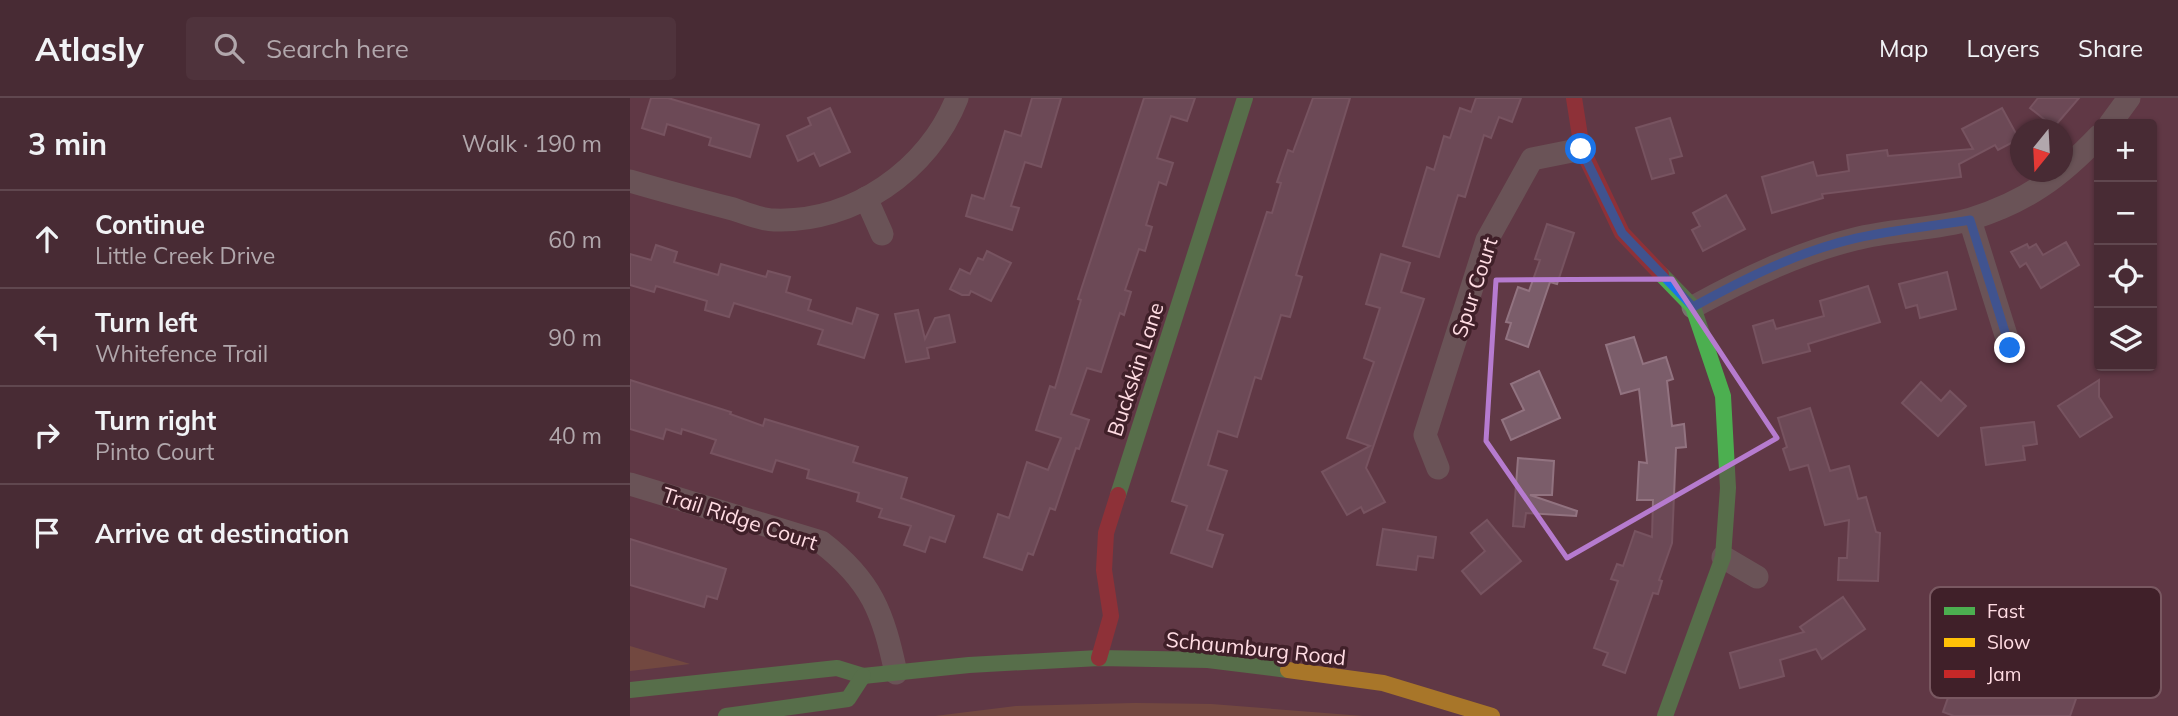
<!DOCTYPE html>
<html lang="en">
<head>
<meta charset="utf-8">
<style>
  body { margin:0; font-family:Mulish,sans-serif; background:#4f333c; color:#f1f3f6 }
  .controls { position:absolute; right:21px; top:21px; display:grid; overflow:hidden; border-radius:7px; box-shadow:0 2px 5px #0004 }
  .controls button { width:63px; height:63px; display:grid; place-items:center; padding:0; border:0; border-bottom:2px solid #60474f; background:#482b34; color:#f1f3f6; font:35px sans-serif }
  .compass { position:absolute; left:1380px; top:21px; width:63px; height:63px; border-radius:50%; background:#482b34; box-shadow:0 2px 5px #0004; rotate:198deg }
  .stop { position:absolute; width:21px; height:21px; margin:-16px; border:5px solid #1a73e8; border-radius:50%; background:#fff }
  .stop.end { background:#1a73e8; border-color:#fff; box-shadow:0 2px 7px #0008 }
  .list { margin:0; padding:0; list-style:none }
  h2 { display:flex; justify-content:space-between; align-items:center; height:91px; margin:0; padding:0 28px; font-size:30px }
  h2 small { font-size:23px; font-weight:400; color:#b1a7ac }
  .list li { display:grid; grid-template-columns:46px 1fr auto; gap:21px; align-items:center; box-sizing:border-box; height:98px; padding:0 28px; border-top:2px solid #60474f }
  .list b { display:block; font-size:26px; white-space:nowrap }
  .list p { margin:0; font-size:23px; white-space:nowrap; color:#b1a7ac }
  .list em { font-size:23px; font-style:normal; color:#b1a7ac }
  .icon { flex:none; width:38px; height:38px; fill:none; stroke:currentColor; stroke-width:2; stroke-linecap:round; stroke-linejoin:round }
  .map { position:relative; flex:none; width:1548px; height:618px; overflow:hidden }
  header { display:flex; align-items:center; gap:42px; box-sizing:border-box; height:98px; padding:0 35px; background:#482b34; border-bottom:2px solid #60474f }
  header strong { font-size:33px }
  nav { display:flex; gap:38px; margin-inline-start:auto; font-size:24px }
  .search { width:490px; height:63px; background:#4f333c; display:flex; align-items:center; gap:18px; box-sizing:border-box; padding:0 24px; border-radius:7px; color:#b1a7ac; font-size:26px }
  main { display:flex }
  aside { flex:1; background:#482b34 }
  .map>svg:first-child { display:block }
  .green { fill:#885c3b }
  .building { fill:#7b5d6a; stroke:#927380; stroke-width:2 }
  .lines { fill:none; stroke-linecap:round; stroke-linejoin:round }
  .street { stroke:#77746d; stroke-width:23 }
  .fast { stroke:#4caf50; stroke-width:16 }
  .slow { stroke:#ffc107; stroke-width:16 }
  .jam { stroke:#c62828; stroke-width:16 }
  .route { stroke:#1a73e8; stroke-width:9 }
  .marked { fill:none; stroke:#b67bcf; stroke-width:5; stroke-linejoin:round }
  .labels { text-anchor:middle; dominant-baseline:central; stroke-width:7; stroke-linejoin:round; paint-order:stroke }
  .street-label { font-size:21px; fill:#ffdce3; stroke:#402029 }
  .key { fill:#402029; stroke:#795861; stroke-width:2 }
  .key-label { font-size:19px; fill:#ffdce3 }
</style>
</head>
<body>
<header>
<strong>Atlasly</strong>
<div class="search"><svg class="icon" aria-label="search" viewBox="0 0 24 24"><circle cx="10" cy="10" r="6"/><path d="M15 15l6 6"/></svg>Search here</div>
<nav><a>Map</a><a>Layers</a><a>Share</a></nav>
</header>
<main>
<aside>
<h2>3 min<small>Walk · 190 m</small></h2>
<ul class="list">
<li><svg class="icon" aria-label="ahead" viewBox="0 0 24 24"><path d="M12 20V5M6 11l6-6 6 6"/></svg><div><b>Continue</b><p>Little Creek Drive</p></div><em>60 m</em></li>
<li><svg class="icon" aria-label="left" viewBox="0 0 24 24"><path d="M17 20v-9H6M10 6l-5 5 5 5"/></svg><div><b>Turn left</b><p>Whitefence Trail</p></div><em>90 m</em></li>
<li><svg class="icon" aria-label="right" viewBox="0 0 24 24"><path d="M7 20v-9h11M14 6l5 5-5 5"/></svg><div><b>Turn right</b><p>Pinto Court</p></div><em>40 m</em></li>
<li><svg class="icon" aria-label="arrive" viewBox="0 0 24 24"><path d="M6 21V4h12l-3 4 3 4H6"/></svg><div><b>Arrive at destination</b></div></li>
</ul>
</aside>
<div class="map">
<svg width="1548" height="618" viewBox="0 0 1548 618">
  <rect width="100%" height="100%" fill="#603945"/>
  <g class="green">
    <path d="M0,548L60,566L0,573Z"/>
    <path d="M505,605L581,606L733,618H305L386,608Z"/>
  </g>
  <g class="building">
    <path d="M21,0H38L129,27L120,59L79,47L81,40L37,26L34,37L12,30Z"/>
    <path d="M402,0H431L411,69L395,64L381,108L389,110L382,132L336,118L342,97L354,101L375,33L391,38Z"/>
    <path d="M514,0H565L557,23L541,18L527,60L543,65L536,87L529,84L516,127L522,129L515,153L509,151L495,192L501,194L494,217L490,215L471,274L457,270L441,316L459,322L449,351L446,350L425,412L420,410L403,457L398,455L392,472L354,459L368,416L379,420L397,364L418,372L431,340L406,332L420,288L425,290L451,202L448,201Z"/>
    <path d="M683,0H720L666,177L672,179L660,219L651,217L631,281L625,279L607,339L588,333L578,367L597,373L577,432L593,437L582,469L541,455L557,408L542,403L637,114L642,115L651,85L647,84L658,52L663,54Z"/>
    <path d="M846,0H891L882,24L869,19L861,40L854,37L835,99L828,97L809,159L773,148L797,69L804,72L814,38L820,40L830,10L841,14Z"/>
    <path d="M1408,0H1449L1424,29L1400,10Z"/>
    <path d="M200,10L220,54L190,68L184,55L168,63L157,38L181,27L178,20Z"/>
    <path d="M1372,10L1389,41L1368,52L1365,47L1329,66L1331,79L1192,96L1193,100L1142,115L1132,79L1183,64L1187,78L1219,73L1217,57L1257,52L1258,58L1343,51L1332,31Z"/>
    <path d="M1040,20L1052,58L1040,61L1044,75L1022,81L1006,30Z"/>
    <path d="M1096,97L1115,131L1073,153L1062,132L1070,128L1063,115Z"/>
    <path d="M917,126L944,135L927,186L920,184L898,249L876,241L881,225L876,224L888,189L899,193L910,162L905,161Z"/>
    <path d="M1436,144L1449,167L1411,190L1396,165L1390,169L1381,154L1397,146L1399,150L1406,146L1413,157Z"/>
    <path d="M26,147L47,154L44,164L88,177L91,166L136,179L138,173L160,179L156,194L181,202L178,212L222,226L227,210L248,217L234,260L188,246L193,232L104,205L99,219L75,212L77,203L26,188L24,194L0,187V156L21,162Z"/>
    <path d="M357,153L381,165L361,203L341,193L339,197H332L320,191L330,171L340,176L348,160L353,162Z"/>
    <path d="M751,156L780,165L771,194L794,201L736,370L755,404L734,415L731,409L717,417L692,374L740,348L717,340L744,264L734,260L750,210L736,206Z"/>
    <path d="M1317,174L1326,211L1290,220L1287,207L1276,210L1269,186Z"/>
    <path d="M1238,188L1250,224L1178,246L1180,253L1133,265L1123,228L1143,222L1146,231L1194,218L1190,203Z"/>
    <path d="M288,212L295,241L305,220L319,217L325,244L297,250L299,260L276,264L265,216Z"/>
    <path d="M1004,239L1013,266L1036,259L1043,281L1037,283L1042,328L1054,326L1056,349L1046,350L1042,445L1029,482L1032,483L1028,496L1023,495L995,575L973,567L978,555L964,550L988,483L981,481L987,466L993,468L1005,433L1022,439L1023,402H1007L1009,364L1017,365L1009,291L991,296L976,247Z"/>
    <path d="M909,273L930,320L881,342L872,322L894,312L881,286Z"/>
    <path d="M0,282L101,314L100,316L133,328L135,321L228,349L223,364L277,380L271,400L324,418L315,444L300,439L295,454L274,447L281,428L249,419L252,411L227,403L229,395L177,380L179,372L146,362L142,374L100,361L81,355L86,342L52,331L51,336L36,331L33,341L0,331Z"/>
    <path d="M1469,282V299L1482,319L1450,339L1428,308Z"/>
    <path d="M1291,284L1311,303L1320,293L1336,308L1308,338L1272,305Z"/>
    <path d="M1180,310L1200,373L1219,368L1228,401L1236,399L1246,434L1250,435L1248,483L1208,482L1209,460H1217L1219,422L1195,427L1178,367L1160,372L1153,351L1157,349L1148,320Z"/>
    <path d="M1404,324L1407,346L1393,348L1395,362L1356,367L1351,330Z"/>
    <path d="M888,360L924,363L922,397H900L947,413L946,418L896,415L894,429L883,428Z"/>
    <path d="M857,422L891,463L851,496L832,473L855,453L841,435Z"/>
    <path d="M753,431L806,439L803,460L788,458L786,472L747,467Z"/>
    <path d="M0,441L96,471L87,501L77,498L74,509L0,487Z"/>
    <path d="M1213,499L1235,531L1192,561L1186,551L1150,562L1154,578L1110,590L1100,555L1174,534L1170,529Z"/>
    <path d="M1351,506L1465,546L1440,618H1324L1313,614Z"/>
  </g>
  <g class="lines">
    <g class="street">
      <path d="M1480,26L1499,0"/>
      <path d="M0,83C34,93 68,102 103,111C115,115 131,122 144,122C223,125 299,72 327,0"/>
      <path d="M236,100L252,136"/>
      <path d="M1340,122L1380,250"/>
      <path d="M1063,209C1114,181 1168,155 1225,141C1263,131 1304,132 1341,121C1396,104 1430,79 1469,38"/>
      <path d="M808,370L795,337L857,142L902,61L952,51"/>
      <path d="M0,386L191,444C242,483 253,515 266,575"/>
      <path d="M1093,459L1127,479"/>
    </g>
    <g class="fast">
      <path d="M1031,176L1063,209L1093,298L1098,390L1093,459L1035,618"/>
      <path d="M488,397L615,0"/>
      <path d="M0,592L207,570L233,578L339,567L469,560L578,562L658,572"/>
      <path d="M96,618L218,601L233,578"/>
    </g>
    <path class="slow" d="M658,572L753,585L862,618"/>
    <g class="jam">
      <path d="M944,0L952,51L992,135L1031,176"/>
      <path d="M469,560L481,518L474,472L476,435L488,397"/>
    </g>
  </g>
  <g class="lines">
    <path class="route" d="M951,51L992,135L1063,209C1114,181 1169,153 1227,140C1264,132 1303,128 1340,122L1380,250"/>
  </g>
  <path d="M0 0H1548V618H0ZM1042,181L1147,340L937,460L856,343L866,182Z" fill="#603945" fill-opacity=".55" fill-rule="evenodd"/>
  <path class="marked" d="M1042,181L1147,340L937,460L856,343L866,182Z"/>
  <g class="labels">
    <g class="street-label">
      <text transform="translate(844 189) rotate(-72)">Spur Court</text>
      <text transform="translate(505 271) rotate(-72)">Buckskin Lane</text>
      <text transform="translate(110 420) rotate(18)">Trail Ridge Court</text>
      <text transform="translate(626 550) rotate(6)">Schaumburg Road</text>
    </g>
  </g>
  <rect x="1300" y="489" width="231" height="111" rx="10" class="key"/>
  <rect x="1314" y="509" width="31" height="8" fill="#4caf50"/>
  <rect x="1314" y="540" width="31" height="9" fill="#ffc107"/>
  <rect x="1314" y="572" width="31" height="8" fill="#c62828"/>
  <g class="key-label">
    <text x="1357" y="520">Fast</text>
    <text x="1357" y="551">Slow</text>
    <text x="1357" y="583">Jam</text>
  </g>
</svg>
<div class="controls">
<button>+</button>
<button>−</button>
<button><svg class="icon" aria-label="locate" viewBox="0 0 24 24"><circle cx="12" cy="12" r="6"/><path d="M12 2v4M12 18v4M2 12h4M18 12h4"/></svg></button>
<button><svg class="icon" aria-label="layers" viewBox="0 0 24 24"><path d="M12 4l9 5-9 5-9-5zM3 14l9 5 9-5"/></svg></button>
</div>
<svg class="compass" viewBox="-18 -18 36 36"><path d="M0-13l5 13h-10z" fill="#e53935"/><path d="M0 13l5-13h-10z" fill="#b1a7ac"/></svg>
<div class="stop" style="left:951px;top:51px"></div>
<div class="stop end" style="left:1380px;top:250px"></div>
</div>
</main>
</body>
</html>
